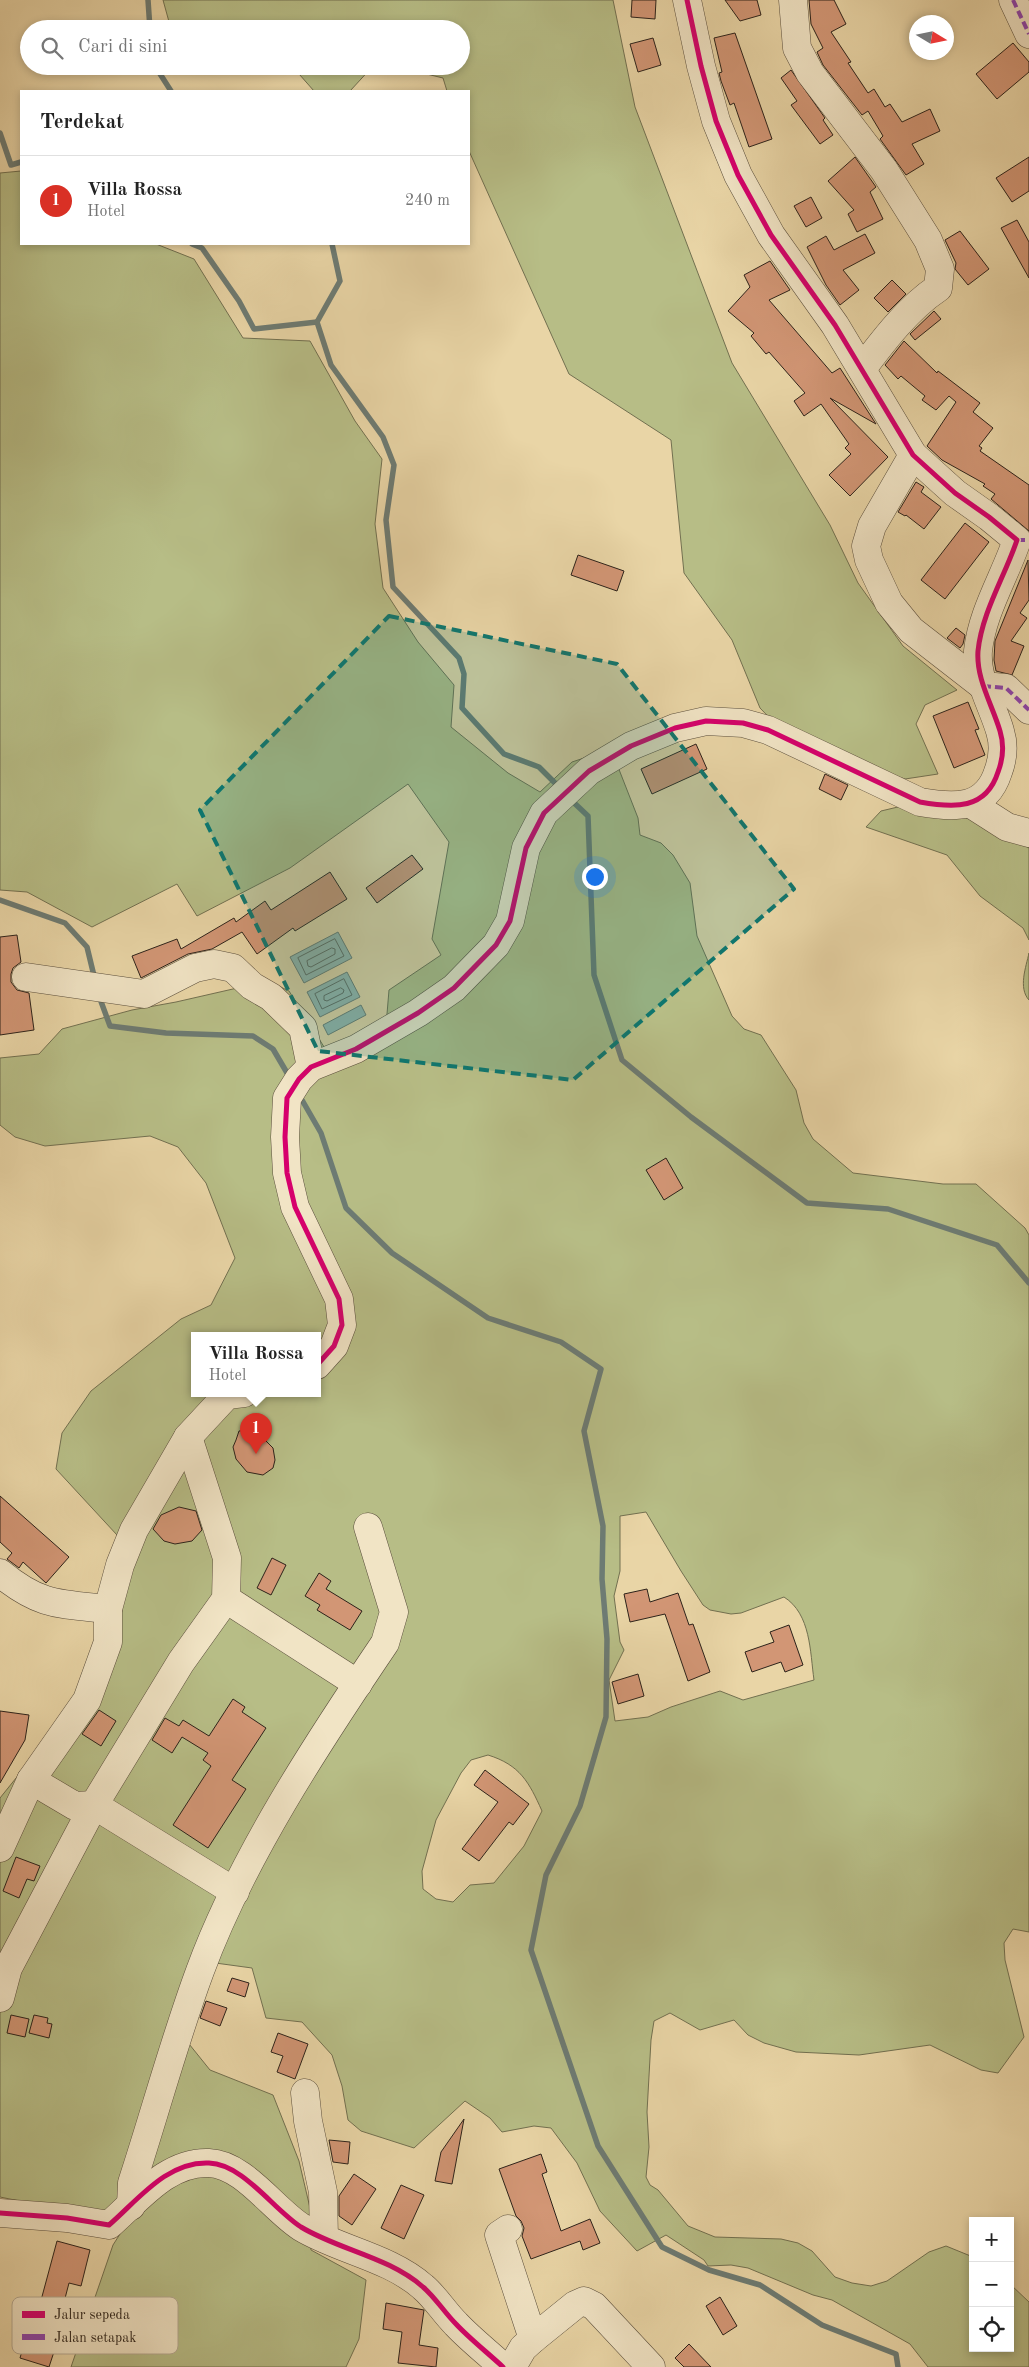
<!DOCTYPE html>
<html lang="id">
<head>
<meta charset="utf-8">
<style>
  body { margin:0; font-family:"Old Standard TT",serif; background:#f2f2f2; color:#222 }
  .controls { position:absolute; right:15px; bottom:15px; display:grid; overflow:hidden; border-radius:0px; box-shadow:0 2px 8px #0003 }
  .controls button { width:45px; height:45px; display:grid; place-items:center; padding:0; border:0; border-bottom:1px solid #e0e0e0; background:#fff; color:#222; font:25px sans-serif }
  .compass { position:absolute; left:909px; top:15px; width:45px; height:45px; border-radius:50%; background:#fff; box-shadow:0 2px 8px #0003; rotate:100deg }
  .you { position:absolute; left:594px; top:876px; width:18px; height:18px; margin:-12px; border:4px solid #fff; border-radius:50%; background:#1a73e8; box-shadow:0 0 0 8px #1a73e833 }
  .badge { display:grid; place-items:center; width:32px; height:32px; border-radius:50%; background:#d93025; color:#fff; font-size:16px; font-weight:700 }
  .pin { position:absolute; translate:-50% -41px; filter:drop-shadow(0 1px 2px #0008) }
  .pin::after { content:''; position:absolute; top:26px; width:18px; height:15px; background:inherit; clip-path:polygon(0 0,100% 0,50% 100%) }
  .popup { position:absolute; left:191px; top:1332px; width:130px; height:65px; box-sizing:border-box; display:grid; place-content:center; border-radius:0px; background:#fff; filter:drop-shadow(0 1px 4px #0005); font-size:16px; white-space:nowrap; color:#767676 }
  .popup b { font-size:19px; color:#222 }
  .popup::after { content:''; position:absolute; left:50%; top:100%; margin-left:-10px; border:10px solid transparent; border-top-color:#fff }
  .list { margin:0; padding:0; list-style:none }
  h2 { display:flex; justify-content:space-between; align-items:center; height:65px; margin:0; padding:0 20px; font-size:21px }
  h2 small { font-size:16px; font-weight:400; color:#767676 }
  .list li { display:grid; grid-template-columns:32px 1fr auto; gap:15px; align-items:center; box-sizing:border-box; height:90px; padding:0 20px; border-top:1px solid #e0e0e0 }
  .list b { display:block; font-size:19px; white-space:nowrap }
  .list p { margin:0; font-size:16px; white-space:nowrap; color:#767676 }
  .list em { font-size:16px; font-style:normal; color:#767676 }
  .icon { flex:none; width:28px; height:28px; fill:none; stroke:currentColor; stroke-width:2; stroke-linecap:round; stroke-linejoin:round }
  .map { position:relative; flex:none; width:1029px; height:2367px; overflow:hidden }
  .search { position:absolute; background:#fff; box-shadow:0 2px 8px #0003; left:20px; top:20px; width:450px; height:55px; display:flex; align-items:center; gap:12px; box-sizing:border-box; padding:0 18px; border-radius:28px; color:#767676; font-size:19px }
  .panel { position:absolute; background:#fff; box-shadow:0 2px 8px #0003; left:20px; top:90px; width:450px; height:155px; border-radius:0px }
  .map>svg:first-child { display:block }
  .green { fill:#b7bd86; stroke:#727050; fill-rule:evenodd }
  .water { fill:#99b7ae; stroke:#6d7b73 }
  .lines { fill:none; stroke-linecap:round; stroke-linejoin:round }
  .shore { stroke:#626c64; stroke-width:1 }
  .stream { stroke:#6d7b73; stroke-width:5.5 }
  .building { fill:#d29675; stroke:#2c221a }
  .minor-casing { stroke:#5b4f3d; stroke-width:29 }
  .minor { stroke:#f1e4c5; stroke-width:28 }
  .quiet { stroke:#8e44ad; stroke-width:4; stroke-dasharray:8 4; stroke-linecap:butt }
  .cycleway-casing { stroke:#f1e4c5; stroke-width:8 }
  .cycleway { stroke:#d6006c; stroke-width:5 }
  .marked { fill:#0f766e; fill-opacity:0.2; stroke:#0f766e; stroke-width:4; stroke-dasharray:10 6; stroke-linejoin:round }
  .key { fill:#f1e4c5; stroke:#b6aa92; stroke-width:1 }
  .key-label { font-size:14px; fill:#2c221a }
</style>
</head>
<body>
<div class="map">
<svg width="1029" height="2367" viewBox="0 0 1029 2367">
  <rect width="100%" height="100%" fill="#e9d5a6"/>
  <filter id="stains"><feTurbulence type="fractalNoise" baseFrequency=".004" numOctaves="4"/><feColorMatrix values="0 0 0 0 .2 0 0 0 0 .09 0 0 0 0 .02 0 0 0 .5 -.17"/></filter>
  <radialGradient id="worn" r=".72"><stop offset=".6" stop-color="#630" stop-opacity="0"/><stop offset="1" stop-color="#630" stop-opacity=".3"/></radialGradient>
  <g class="green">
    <path d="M163,0H613L635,107L732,363L830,525L858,583L903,646L957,690L925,705L916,724L938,774L905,779L792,741L760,708L732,640L684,573L671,440L569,374L469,151V91H447L443,78L394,66H461V29H171Z"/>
    <path d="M185,66H242L188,74Z"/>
    <path d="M292,66H373L350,91H314Z"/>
    <path d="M21,171V244H156L194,259L243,338L310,341L355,421L382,459L375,524L383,588L418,642L454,685L451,727L508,773L540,792L572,762L611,749L638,818L640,835L661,843L673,855L690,883L697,936L732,1016L744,1029L761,1035L796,1090L804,1123L813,1139L853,1173L943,1184H976L1025,1228L1029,1235V1932L1013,1929L1004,1943L1005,1960L1024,2037L998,2073L981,2070L930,2045L859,2055L796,2052L764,2043L748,2035L734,2020L700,2030L670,2013L654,2021L651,2040L647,2112L649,2147L646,2177L650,2185L658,2190L688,2226L715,2237L781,2239L798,2243L812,2251L835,2277L852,2283L871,2286L887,2281L929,2252L946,2246L973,2257V2348H1010V2284L1029,2302V2367H928L910,2344L832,2300L813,2295L748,2268L731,2265L708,2266L704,2260L666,2235L637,2251L600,2211L577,2163L551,2128L534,2126L502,2132L490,2118L465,2101L414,2148L361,2131L348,2120L342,2086L332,2055L302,2022L266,2018L252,1968L208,1962L181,2034L210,2070L273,2095L299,2161L310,2208L311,2250L366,2280L359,2339L346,2367H71L113,2245L120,2234L95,2213L44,2206L0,2197V1798L45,1742L94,1663L117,1535L56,1469L62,1433L91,1391L181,1319L211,1305L235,1258L206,1183L178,1147L150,1136L45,1146L15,1137L0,1125V1058L39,1054L62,1029L132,1010L176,1002L268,981L289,991L326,1050L386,1026L389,990L441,955L432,939L449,842L408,784L290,868L197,916L177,884L92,927L27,892L0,890V173ZM195,1335H317V1393H195ZM646,1512L681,1571L703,1605L710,1610L731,1614L741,1613L784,1597C811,1614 810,1652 814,1680L743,1700L720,1691L671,1707L648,1717L615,1721L609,1680L624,1650L620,1642L614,1596L620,1571V1516ZM488,1755C520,1765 529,1782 542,1811L524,1846L494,1883L470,1885L453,1902L436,1899L423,1889L422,1871L436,1820L461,1773L471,1760Z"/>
    <path d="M919,802C957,809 996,826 1029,848V940L1023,928L980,896L947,855L866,827L881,811Z"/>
    <path d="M1029,953V1000C1018,988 1026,967 1029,953Z"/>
  </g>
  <g class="water">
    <path d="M338,932L352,958L304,983L290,957Z"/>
    <path d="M347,972L360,997L320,1017L307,992Z"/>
    <path d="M361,1005L366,1015L328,1035L323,1025Z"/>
  </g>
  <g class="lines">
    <g class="shore">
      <path d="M335,939L344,956L306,975L298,958Z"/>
      <path d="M332,948L335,949V954L311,967L308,966L307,961Z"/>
      <path d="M344,979L352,995L322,1009L315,994Z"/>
      <path d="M341,988L344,990L343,993L327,1001L324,1000V996Z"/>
    </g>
    <g class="stream">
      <path d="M148,0L150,29"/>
      <path d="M155,66L171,91"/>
      <path d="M0,133L11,165L21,162"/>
      <path d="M192,244L202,248L239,301L254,329L317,322"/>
      <path d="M332,244L340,281L317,322L331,365L383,437L394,465L386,520L393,587L459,658L464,674L462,708L504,754L539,767L560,788"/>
      <path d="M570,799L588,816L594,975L622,1060L691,1117L807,1203L888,1209L997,1245L1029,1283"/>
      <path d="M0,900L65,923L87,947L95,980"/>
      <path d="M99,996L110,1026L166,1033L253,1036L273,1049L290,1078"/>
      <path d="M298,1093L321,1133L346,1208L392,1253L488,1318L561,1342L601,1369L584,1431L603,1526L602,1579L607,1639L606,1717L580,1806L546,1875L531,1950L598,2146L662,2247L709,2270L760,2285L822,2325L896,2354L898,2367"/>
    </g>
  </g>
  <g class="building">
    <path d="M632,0H656L655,19L631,17Z"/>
    <path d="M725,0H757L761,15L740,21Z"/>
    <path d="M809,0H834L846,24L831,32L851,62L848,63L868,93L874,89L885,107L890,104L902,122L930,109L940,131L912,144L924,164L906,175L880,139L883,136L868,111L862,115L823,65L817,52L823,48L811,24Z"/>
    <path d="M735,33L772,139L749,147L734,103L730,105L721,81L719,73L722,72L714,38Z"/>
    <path d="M653,38L661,65L638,72L630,44Z"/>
    <path d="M1013,43L1029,62V72L997,99L976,74Z"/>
    <path d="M791,70L825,118L823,120L833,135L820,144L791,105L797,101L781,78Z"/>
    <path d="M855,157L876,187L870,192L883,219L857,232L848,214L854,210L828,181Z"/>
    <path d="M1029,157V191L1012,202L996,178Z"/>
    <path d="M811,197L822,218L806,227L794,206Z"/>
    <path d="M1017,220L1029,242V278L1001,228Z"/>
    <path d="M960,231L989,269L968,285L955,269L956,263L945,240Z"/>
    <path d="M865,234L875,253L843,270L859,290L840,305L826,285L807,247L826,236L834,250Z"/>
    <path d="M770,261L790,290L769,300L832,373L840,368L876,424L830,398L888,457L850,496L829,475L851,454L845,448L849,444L821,404L804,416L794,401L805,393L769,352L766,354L751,336L754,333L728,311L750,287L744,275Z"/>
    <path d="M892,280L906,294L888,312L874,298Z"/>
    <path d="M934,311L941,319L915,340L910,334Z"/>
    <path d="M904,341L937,373L938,371L980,403L973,412L993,428L979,446L982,448L980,451L1029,485V531L991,499L995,494L983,486L985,484L942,460L927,446L956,402L949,396L936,410L922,400L925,396L901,376L898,379L885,365Z"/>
    <path d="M916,482L924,487L921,492L941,507L924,529L906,515L905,516L898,512Z"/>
    <path d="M965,523L989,542L945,599L921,580Z"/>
    <path d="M578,555L624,571L617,591L571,575Z"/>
    <path d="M1028,560L1029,600L1020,613L1027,618L1011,641L1024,646L1012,675L996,671L994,660L995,641Z"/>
    <path d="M956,628L965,635L963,644L960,648L947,638Z"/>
    <path d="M968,702L979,729L975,730L985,755L954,768L933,716Z"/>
    <path d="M696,744L707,769L652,794L641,769Z"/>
    <path d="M825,774L848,785L841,800L819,789Z"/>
    <path d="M412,855L423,869L377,903L366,888Z"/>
    <path d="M330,872L347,899L295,931L293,928L257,954L242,932L212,949L188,954L141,978L132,956L177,939L181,949L234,918L236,922L265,901L271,910Z"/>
    <path d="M17,935L21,962L13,968L11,974V982L17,990L29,993L34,1030L0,1035V937Z"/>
    <path d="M666,1158L683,1188L664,1200L646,1170Z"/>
    <path d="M247,1430L258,1433L273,1448L275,1460L273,1468L263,1475L247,1472L236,1459L233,1447L236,1440L239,1431Z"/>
    <path d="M0,1496L69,1557L46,1583L23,1562L19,1568L7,1559L12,1553L0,1542Z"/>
    <path d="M179,1507L196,1511L202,1530L192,1541L175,1544L164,1541L153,1529L161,1515Z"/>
    <path d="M272,1558L286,1565L271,1595L257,1588Z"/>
    <path d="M319,1573L331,1581L326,1589L362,1611L350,1630L317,1610L320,1605L305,1596Z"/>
    <path d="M647,1589L650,1602L678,1593L689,1625L693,1624L710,1672L688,1681L665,1614L630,1622L624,1594Z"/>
    <path d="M789,1625L803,1665L785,1672L781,1662L752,1672L745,1652L774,1642L770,1632Z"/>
    <path d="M638,1674L644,1696L618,1704L612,1682Z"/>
    <path d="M233,1699L245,1707L242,1712L266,1728L232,1780L246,1789L208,1848L173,1825L211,1766L203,1760L208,1753L182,1737L172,1753L152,1740L165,1718L179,1726L183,1720L209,1736Z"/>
    <path d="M99,1710L116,1721L101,1746L82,1734Z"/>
    <path d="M0,1711L29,1715L25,1740L0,1783Z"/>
    <path d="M485,1770L529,1804L513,1825L509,1822L479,1861L462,1849L498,1802L474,1785Z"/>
    <path d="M16,1857L40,1866L34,1881L27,1879L19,1898L3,1891Z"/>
    <path d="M232,1978L249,1983L245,1997L227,1991Z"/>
    <path d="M206,2001L227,2008L220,2026L200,2018Z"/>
    <path d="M11,2015L29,2019L25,2037L7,2033Z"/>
    <path d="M34,2015L48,2018L47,2023L52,2024L49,2038L29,2033Z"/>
    <path d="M278,2033L308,2044L295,2079L277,2072L283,2056L271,2052Z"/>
    <path d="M464,2119L452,2184L435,2181L441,2152Z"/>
    <path d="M329,2140L350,2142L348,2164L333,2162Z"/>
    <path d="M541,2154L547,2172L542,2174L561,2231L590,2219L600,2243L583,2250L580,2241L531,2259L522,2236L524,2228L521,2221L516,2216L499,2169Z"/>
    <path d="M354,2174L376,2189L352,2225L339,2216V2196Z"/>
    <path d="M401,2185L424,2195L404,2239L381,2228Z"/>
    <path d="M57,2241L90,2250L81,2286L69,2283L62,2310L67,2312L49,2367L20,2358L36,2303L40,2304Z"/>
    <path d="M720,2297L737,2326L723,2335L706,2306Z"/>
    <path d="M386,2303L424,2310L419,2345L438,2348L436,2367L398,2363L402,2332L383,2329Z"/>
    <path d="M689,2344L711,2367H684L675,2358Z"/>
  </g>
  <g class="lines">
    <g class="minor-casing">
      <g id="minor">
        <path d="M793,0L797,48L810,73L884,170L928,240L940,269L938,288C908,308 883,341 862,369"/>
        <path d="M1013,0L1029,34"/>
        <path d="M913,455L872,526L866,546L869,560L889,603L911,630L983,686L1006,688L1029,710"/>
        <path d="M971,804L1007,827L1029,833"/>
        <path d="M26,977L144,994L195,968L214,964L233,968L252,986L271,997L303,1028L311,1067"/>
        <path d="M317,1365L334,1346L342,1325L339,1299L295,1207L287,1173L285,1137L287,1098L299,1079L311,1067L356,1049L418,1013L454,988L496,945L510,921L526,848L544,813L589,771L631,746L675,728L706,721L743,723L768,730L920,802C954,808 986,810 998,772C1003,759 1004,744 1000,731C992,704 976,679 978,651C982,612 1005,576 1017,540L989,517L955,493L913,455L835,325L771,235L738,175L716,121L701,66L687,0"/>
        <path d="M0,1573C40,1606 59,1604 108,1609"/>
        <path d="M226,1599L358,1684"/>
        <path d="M31,1780L75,1806L94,1805L235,1892"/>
        <path d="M0,1848L31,1780L87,1700L108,1642V1609L120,1565L134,1530L188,1437L227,1395L244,1393"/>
        <path d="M0,1998L8,1968L94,1805L181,1662L226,1599L227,1558L188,1437"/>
        <path d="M305,2093L308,2121L323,2192L324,2238"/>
        <path d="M131,2206L132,2183C155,2113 174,2041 200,1971C241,1859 318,1742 385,1643L394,1612L368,1527"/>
        <path d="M0,2213L67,2218L109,2225C138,2200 167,2161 209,2163C243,2164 273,2209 301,2227C339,2250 389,2257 423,2287C435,2297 444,2312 456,2324C470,2339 488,2353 503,2367"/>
        <path d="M508,2229L499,2235L533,2339L523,2348L512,2367"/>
        <path d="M533,2339L575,2305L584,2301L594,2306L651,2367"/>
      </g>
    </g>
    <use href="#minor" class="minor"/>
    <g class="quiet">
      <path d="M1013,0L1029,34"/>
      <path d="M1017,540H1029"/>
      <path d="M983,686L1006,688L1029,710"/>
    </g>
    <g class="cycleway-casing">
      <g id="cycleway">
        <path d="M317,1365L334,1346L342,1325L339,1299L295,1207L287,1173L285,1137L287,1098L299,1079L311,1067L356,1049L418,1013L454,988L496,945L510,921L526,848L544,813L589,771L631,746L675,728L706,721L743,723L768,730L920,802C954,808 986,810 998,772C1003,759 1004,744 1000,731C992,704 976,679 978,651C982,612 1005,576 1017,540L989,517L955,493L913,455L835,325L771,235L738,175L716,121L701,66L687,0"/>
        <path d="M0,2213L67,2218L109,2225C138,2200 167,2161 209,2163C243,2164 273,2209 301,2227C339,2250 389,2257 423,2287C435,2297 444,2312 456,2324C470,2339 488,2353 503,2367"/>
      </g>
    </g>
    <use href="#cycleway" class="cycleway"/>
  </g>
  <path class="marked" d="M389,616L617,664L794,889L573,1080L318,1051L200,810Z"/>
  <rect x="12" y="2297" width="166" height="57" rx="8" class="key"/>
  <rect x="22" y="2311" width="23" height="7" fill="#d6006c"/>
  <rect x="22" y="2334" width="23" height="6" fill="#8e44ad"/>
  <g class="key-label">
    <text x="54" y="2319">Jalur sepeda</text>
    <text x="54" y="2342">Jalan setapak</text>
  </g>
  <rect width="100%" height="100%" filter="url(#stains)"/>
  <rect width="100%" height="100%" fill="url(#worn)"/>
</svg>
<div class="controls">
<button>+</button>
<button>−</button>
<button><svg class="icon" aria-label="locate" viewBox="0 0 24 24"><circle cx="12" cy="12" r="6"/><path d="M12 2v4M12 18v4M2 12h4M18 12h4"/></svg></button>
</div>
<svg class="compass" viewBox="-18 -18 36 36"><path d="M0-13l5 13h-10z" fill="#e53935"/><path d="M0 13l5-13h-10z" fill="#767676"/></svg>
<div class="you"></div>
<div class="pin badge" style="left:256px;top:1454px">1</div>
<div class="popup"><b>Villa Rossa</b>Hotel</div>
<div class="search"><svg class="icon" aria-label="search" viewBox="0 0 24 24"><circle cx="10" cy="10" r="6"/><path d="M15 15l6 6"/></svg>Cari di sini</div>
<section class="panel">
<h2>Terdekat<small></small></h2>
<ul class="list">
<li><span class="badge">1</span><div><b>Villa Rossa</b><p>Hotel</p></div><em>240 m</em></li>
</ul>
</section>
</div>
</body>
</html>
